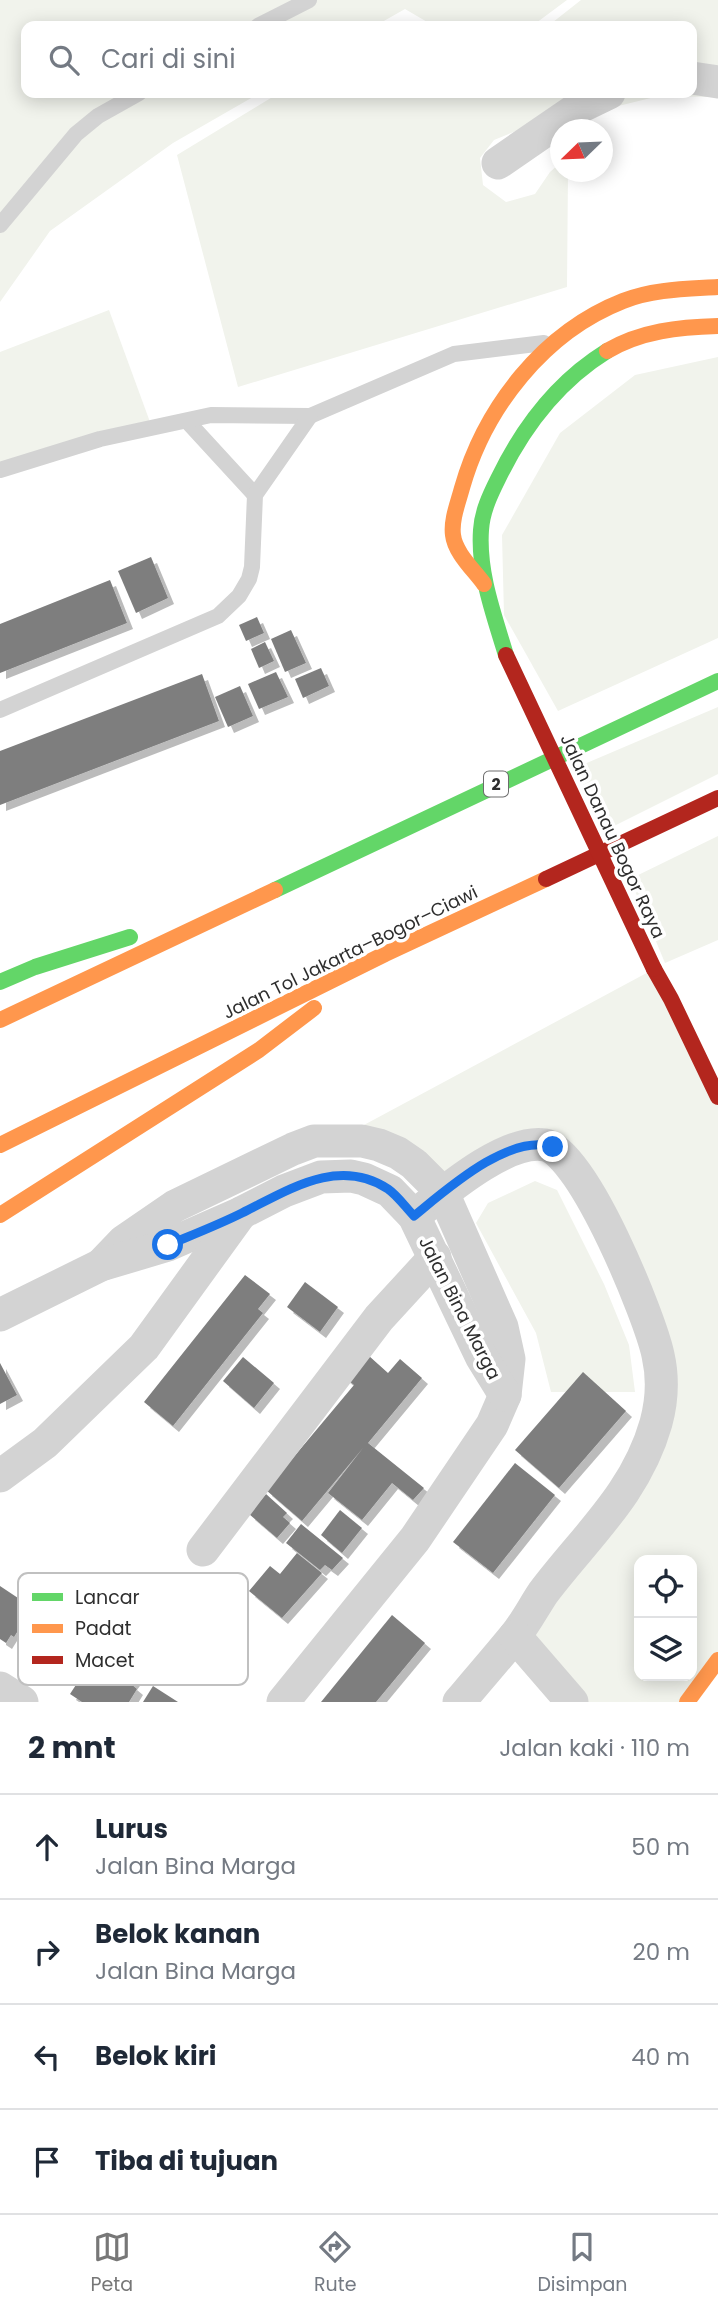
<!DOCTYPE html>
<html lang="id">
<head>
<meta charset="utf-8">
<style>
  body { margin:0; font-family:Poppins,sans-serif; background:#f2f2f3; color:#1f2937 }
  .controls { position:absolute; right:21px; bottom:21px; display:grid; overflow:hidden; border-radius:14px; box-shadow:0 4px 18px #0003 }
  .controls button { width:63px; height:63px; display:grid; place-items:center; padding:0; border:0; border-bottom:2px solid #e0e1e3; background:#fff; color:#1f2937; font:35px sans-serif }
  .compass { position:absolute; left:550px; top:119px; width:63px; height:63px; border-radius:50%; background:#fff; box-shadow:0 4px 18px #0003; rotate:247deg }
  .stop { position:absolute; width:21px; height:21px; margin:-16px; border:5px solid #1a73e8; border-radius:50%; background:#fff }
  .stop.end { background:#1a73e8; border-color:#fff; box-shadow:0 2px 7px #0008 }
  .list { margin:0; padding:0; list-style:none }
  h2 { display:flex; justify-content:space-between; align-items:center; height:91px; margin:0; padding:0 28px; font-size:30px }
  h2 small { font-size:23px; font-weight:400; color:#747a83 }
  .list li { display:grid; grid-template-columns:46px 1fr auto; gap:21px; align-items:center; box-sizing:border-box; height:105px; padding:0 28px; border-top:2px solid #e0e1e3 }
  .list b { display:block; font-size:26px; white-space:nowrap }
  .list p { margin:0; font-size:23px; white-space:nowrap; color:#747a83 }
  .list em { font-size:23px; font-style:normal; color:#747a83 }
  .icon { flex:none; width:38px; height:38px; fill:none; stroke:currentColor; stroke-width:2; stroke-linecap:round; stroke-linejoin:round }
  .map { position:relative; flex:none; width:718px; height:1702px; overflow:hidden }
  .search { position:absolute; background:#fff; box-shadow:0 4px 18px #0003; left:21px; right:21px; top:21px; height:77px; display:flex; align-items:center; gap:18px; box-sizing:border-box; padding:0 24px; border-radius:14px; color:#747a83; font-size:26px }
  .sheet { height:511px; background:#fff }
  nav { display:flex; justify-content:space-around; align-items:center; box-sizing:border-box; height:98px; border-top:2px solid #e0e1e3; background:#fff; font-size:19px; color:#747a83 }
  nav a { display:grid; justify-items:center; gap:4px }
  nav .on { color:#777 }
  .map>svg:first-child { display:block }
  .green { fill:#f1f3ec; fill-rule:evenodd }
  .building { fill:#7e7e7e; filter:url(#shadow) }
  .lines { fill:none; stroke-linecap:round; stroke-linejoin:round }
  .lane { stroke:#d3d3d3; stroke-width:16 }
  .street { stroke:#d3d3d3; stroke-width:33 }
  .fast { stroke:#63d668; stroke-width:16 }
  .slow { stroke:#ff974d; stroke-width:16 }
  .jam { stroke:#b3261e; stroke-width:16 }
  .jam-bridge { stroke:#b3261e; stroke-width:16 }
  .route { stroke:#1a73e8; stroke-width:9 }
  .labels { text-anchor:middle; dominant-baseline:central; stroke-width:7; stroke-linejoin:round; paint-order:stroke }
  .shield { fill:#fff; stroke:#6d6d6d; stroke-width:2 }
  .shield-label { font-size:16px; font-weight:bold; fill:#2e2e2e }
  .street-label { font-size:18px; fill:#2e2e2e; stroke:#fff }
  .key { fill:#fff; stroke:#c0c0c0; stroke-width:2 }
  .key-label { font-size:19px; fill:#2e2e2e }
</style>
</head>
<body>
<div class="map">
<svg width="718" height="1702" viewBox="0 0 718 1702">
  <defs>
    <filter id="shadow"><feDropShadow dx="6" dy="6" stdDeviation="0" flood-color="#0004"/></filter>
  </defs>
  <rect width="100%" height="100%" fill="#fff"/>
  <g class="green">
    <path d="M0,0H567L532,26H434L405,9L375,26H26V93H260L173,143L50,231L0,302Z"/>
    <path d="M581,0H718V97L659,96L516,131L494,140L480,158L483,185L506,202L535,194L550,172L560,163V172H568L567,287L238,387L177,155L279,93H692V26H548Z"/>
    <path d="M109,310L150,422L0,474V352Z"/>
    <path d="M718,357V638L558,711L504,615L502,535L560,433L635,375Z"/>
    <path d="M718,707V774L604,831L575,768Z"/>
    <path d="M718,836V940L665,963L630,879Z"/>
    <path d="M654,969L718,1098V1661L687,1702H572L515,1636L616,1506L659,1356L547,1145L443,1193L336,1140ZM639,1560H692V1676H639Z"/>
    <path d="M535,1181L557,1190L604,1284L629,1345L635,1392H551L536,1333L476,1223L488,1203Z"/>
  </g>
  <g class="building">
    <path d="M151,557L168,598L136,613L118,571Z"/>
    <path d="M110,580L127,623L0,673V624Z"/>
    <path d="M257,617L264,633L246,641L239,625Z"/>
    <path d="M291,630L306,663L285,672L271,639Z"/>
    <path d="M265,642L274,661L259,668L251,649Z"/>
    <path d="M321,668L329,686L303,698L295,679Z"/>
    <path d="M276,672L288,697L259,709L248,684Z"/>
    <path d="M202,674L219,721L0,805V751Z"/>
    <path d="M240,686L253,716L228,727L215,697Z"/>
    <path d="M245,1275L270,1294L258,1309L263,1313L173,1426L144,1402Z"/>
    <path d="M305,1282L338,1307L320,1332L287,1307Z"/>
    <path d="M359,1347L388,1373L400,1359L422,1378L368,1443L424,1488L413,1500L392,1483L362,1520L328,1493L363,1448L302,1521L266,1490L354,1385L338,1372Z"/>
    <path d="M243,1357L274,1383L254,1408L223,1381Z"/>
    <path d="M0,1363L17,1395L0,1404Z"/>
    <path d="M583,1372L626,1411L559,1488L515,1450Z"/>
    <path d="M515,1463L555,1495L493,1573L453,1542Z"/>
    <path d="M266,1494L287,1513L283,1517L290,1523L277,1538L249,1514Z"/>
    <path d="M340,1510L362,1528L342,1553L321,1535Z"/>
    <path d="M301,1524L343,1558L332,1570L325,1565L320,1570L286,1543Z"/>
    <path d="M297,1553L322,1573L282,1618L249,1591L270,1566L280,1574Z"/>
    <path d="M0,1586L30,1606L23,1616L26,1618L14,1637L11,1635L6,1643L0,1639Z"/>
    <path d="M392,1615L425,1643L376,1702H321Z"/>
    <path d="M100,1648L139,1673L131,1684L137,1689L129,1702H82L70,1694Z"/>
    <path d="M153,1686L178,1702H143Z"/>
  </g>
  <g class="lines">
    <g class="lane">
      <path d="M258,26L309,0"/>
      <path d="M0,225L76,134L98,116L139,93"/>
      <path d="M187,421L255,495"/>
      <path d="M0,470L100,439L211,415L310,416L454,354L544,343"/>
      <path d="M0,710L218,616L239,596L249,579L252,567L255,495L310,416"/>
    </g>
    <g class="street">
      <path d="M692,78L718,82"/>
      <path d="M498,163L578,108L609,93"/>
      <path d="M414,1216C443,1193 506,1138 545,1145C583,1152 650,1317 658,1355C663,1377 662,1401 656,1423C636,1494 585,1537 543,1593C533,1608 525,1624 514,1637C496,1659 477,1681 459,1702"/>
      <path d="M101,1265L124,1241L175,1206L293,1149L314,1141H362L379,1145L398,1153L414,1164L443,1193L502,1327L509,1359L505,1395L492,1425L415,1539L283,1702"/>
      <path d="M0,1315L101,1265L168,1245L241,1213L284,1191L321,1177L351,1176L364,1179L390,1191L414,1216L481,1356L505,1395"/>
      <path d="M0,1476L45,1443L144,1347L241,1213"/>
      <path d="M203,1550L379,1318L435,1257"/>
      <path d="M515,1636L572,1702"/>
      <path d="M0,1688L22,1702"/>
    </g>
    <g class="fast">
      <path d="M506,655C494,615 478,573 481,530C482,512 490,495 498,479C523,427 557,382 607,351"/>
      <path d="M275,890L718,681"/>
      <path d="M0,982L35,967L130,937"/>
    </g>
    <g class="slow">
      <path d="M607,351C641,331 679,327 718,326"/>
      <path d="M484,584C474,570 455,553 453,535C451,520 458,503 462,488C485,407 544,332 623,301C653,289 687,289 718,287"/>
      <path d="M0,1020L275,890"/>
      <path d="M0,1145L385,954L546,879"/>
      <path d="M0,1215L259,1050L314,1008"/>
      <path d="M687,1702L718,1660"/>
    </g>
    <g class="jam">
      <path d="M546,879L718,798"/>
      <path d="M654,969L671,999L718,1097"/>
    </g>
    <path class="jam-bridge" d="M506,655L654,969"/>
  </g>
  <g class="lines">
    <path class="route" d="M168,1245C192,1235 218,1225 242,1213C287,1191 338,1156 388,1189C398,1196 406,1208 414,1216C446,1190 509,1133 553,1147"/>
  </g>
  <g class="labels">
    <rect class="shield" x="484" y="771.5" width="24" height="25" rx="5"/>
    <g class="shield-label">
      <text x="496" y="784">2</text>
    </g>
    <g class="street-label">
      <text transform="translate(613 836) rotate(65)">Jalan Danau Bogor Raya</text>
      <text transform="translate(350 952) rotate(-26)">Jalan Tol Jakarta–Bogor–Ciawi</text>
      <text transform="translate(460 1308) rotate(63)">Jalan Bina Marga</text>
    </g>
  </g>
  <rect x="18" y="1573" width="230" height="112" rx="10" class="key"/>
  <rect x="32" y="1593" width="31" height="8" fill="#63d668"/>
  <rect x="32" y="1624" width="31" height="9" fill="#ff974d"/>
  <rect x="32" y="1656" width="31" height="8" fill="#b3261e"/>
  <g class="key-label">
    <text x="75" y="1604">Lancar</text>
    <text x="75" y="1635">Padat</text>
    <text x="75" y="1667">Macet</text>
  </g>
</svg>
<div class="controls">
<button><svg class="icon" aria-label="locate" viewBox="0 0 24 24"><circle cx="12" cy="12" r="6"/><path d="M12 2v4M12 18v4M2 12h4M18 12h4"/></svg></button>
<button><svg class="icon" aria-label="layers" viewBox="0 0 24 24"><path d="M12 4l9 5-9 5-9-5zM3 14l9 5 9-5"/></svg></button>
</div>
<svg class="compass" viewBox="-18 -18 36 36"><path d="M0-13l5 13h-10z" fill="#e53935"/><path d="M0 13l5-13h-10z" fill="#747a83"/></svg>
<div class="stop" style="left:168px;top:1245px"></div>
<div class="stop end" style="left:553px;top:1147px"></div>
<div class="search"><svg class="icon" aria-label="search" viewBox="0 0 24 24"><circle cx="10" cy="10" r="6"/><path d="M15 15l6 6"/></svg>Cari di sini</div>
</div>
<section class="sheet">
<h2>2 mnt<small>Jalan kaki · 110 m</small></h2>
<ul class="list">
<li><svg class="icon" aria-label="ahead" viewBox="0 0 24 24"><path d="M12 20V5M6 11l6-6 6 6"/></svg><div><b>Lurus</b><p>Jalan Bina Marga</p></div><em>50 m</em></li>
<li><svg class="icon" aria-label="right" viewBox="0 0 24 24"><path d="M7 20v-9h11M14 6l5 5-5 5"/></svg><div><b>Belok kanan</b><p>Jalan Bina Marga</p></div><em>20 m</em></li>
<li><svg class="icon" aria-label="left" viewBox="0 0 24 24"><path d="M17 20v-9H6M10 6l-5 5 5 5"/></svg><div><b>Belok kiri</b></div><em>40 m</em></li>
<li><svg class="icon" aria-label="arrive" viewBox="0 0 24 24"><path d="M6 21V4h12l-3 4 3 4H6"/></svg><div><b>Tiba di tujuan</b></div></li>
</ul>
</section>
<nav>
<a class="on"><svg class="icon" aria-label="map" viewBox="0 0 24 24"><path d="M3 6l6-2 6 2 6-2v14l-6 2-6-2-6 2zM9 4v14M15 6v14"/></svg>Peta</a>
<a><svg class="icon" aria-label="directions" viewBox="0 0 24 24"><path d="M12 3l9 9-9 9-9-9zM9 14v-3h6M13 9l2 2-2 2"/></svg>Rute</a>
<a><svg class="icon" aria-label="saved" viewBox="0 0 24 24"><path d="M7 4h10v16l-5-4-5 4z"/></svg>Disimpan</a>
</nav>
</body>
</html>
